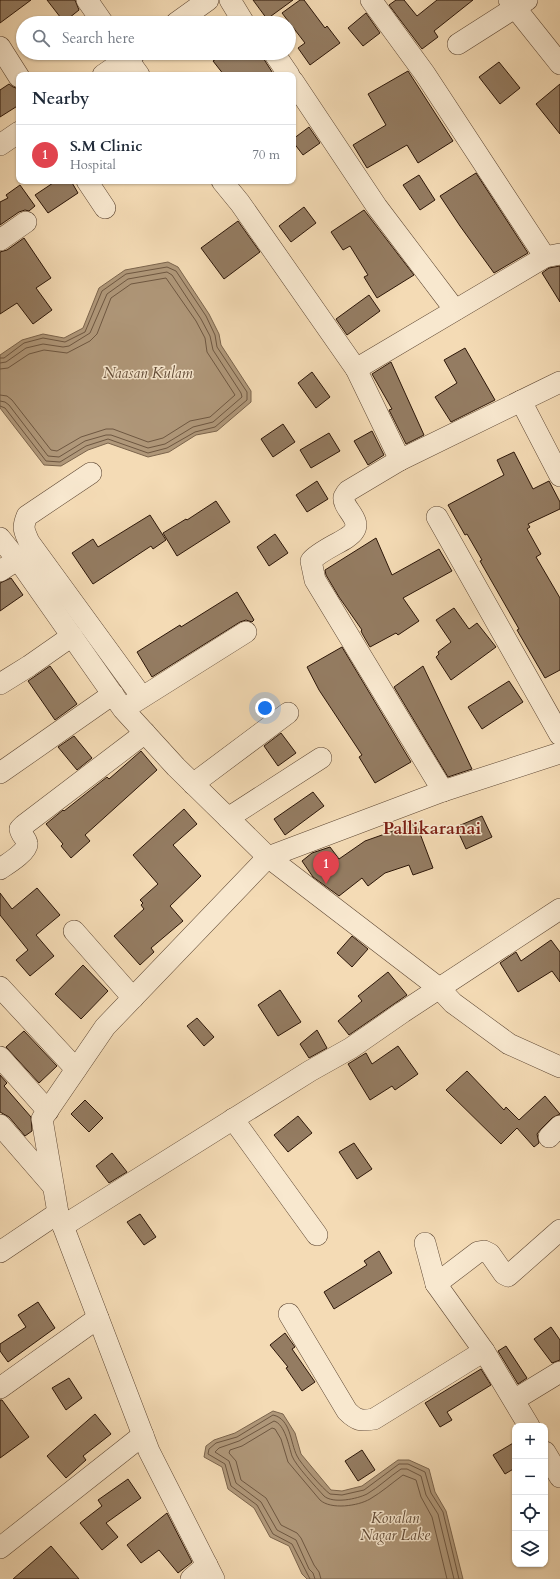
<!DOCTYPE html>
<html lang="en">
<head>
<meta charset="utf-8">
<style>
  body { margin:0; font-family:Cardo,serif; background:#f2f2f3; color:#1f2937 }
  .controls { position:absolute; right:12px; bottom:12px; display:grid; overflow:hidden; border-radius:8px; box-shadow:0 1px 3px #0004 }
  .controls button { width:36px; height:36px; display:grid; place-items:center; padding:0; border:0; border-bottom:1px solid #e0e1e3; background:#fff; color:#1f2937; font:20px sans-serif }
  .you { position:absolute; left:265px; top:708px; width:14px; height:14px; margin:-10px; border:3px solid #fff; border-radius:50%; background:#1a73e8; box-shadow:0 0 0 6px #1a73e833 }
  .badge { display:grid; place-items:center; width:26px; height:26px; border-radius:50%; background:#b45309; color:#fff; font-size:13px; font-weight:700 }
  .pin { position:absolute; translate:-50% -33px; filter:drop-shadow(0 1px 2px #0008) }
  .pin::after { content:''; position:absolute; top:21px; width:14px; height:12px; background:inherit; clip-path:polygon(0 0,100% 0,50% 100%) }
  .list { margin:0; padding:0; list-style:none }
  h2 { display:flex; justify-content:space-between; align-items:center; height:52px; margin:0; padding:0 16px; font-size:17px }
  h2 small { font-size:13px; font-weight:400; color:#747a83 }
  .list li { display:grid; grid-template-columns:26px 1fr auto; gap:12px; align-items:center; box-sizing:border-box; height:60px; padding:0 16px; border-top:1px solid #e0e1e3 }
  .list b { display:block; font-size:15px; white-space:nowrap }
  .list p { margin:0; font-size:13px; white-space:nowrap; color:#747a83 }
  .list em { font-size:13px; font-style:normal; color:#747a83 }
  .icon { flex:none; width:22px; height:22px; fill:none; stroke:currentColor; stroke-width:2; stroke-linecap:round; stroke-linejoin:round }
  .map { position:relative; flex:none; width:560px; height:1579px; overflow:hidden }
  .search { position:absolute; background:#fff; box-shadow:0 1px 3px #0004; left:16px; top:16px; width:280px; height:44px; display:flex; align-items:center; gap:10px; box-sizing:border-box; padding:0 14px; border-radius:22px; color:#747a83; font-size:15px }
  .panel { position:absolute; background:#fff; box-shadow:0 1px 3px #0004; left:16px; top:72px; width:280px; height:112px; border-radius:8px }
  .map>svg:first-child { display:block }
  .water { fill:#b0987a; stroke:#7b644c }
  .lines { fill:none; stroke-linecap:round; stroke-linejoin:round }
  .shore { stroke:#6e5741; stroke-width:1 }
  .building { fill:#947c62; stroke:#2c1608 }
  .minor-casing { stroke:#5e4733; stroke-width:22 }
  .minor { stroke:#f8e8cf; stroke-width:21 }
  .labels { text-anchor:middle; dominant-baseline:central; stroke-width:3; stroke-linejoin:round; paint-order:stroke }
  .water-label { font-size:15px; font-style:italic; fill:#614a36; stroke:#f8e8cf }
  .district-label { font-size:18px; font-weight:bold; fill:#7a1f14; stroke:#f8e8cf }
</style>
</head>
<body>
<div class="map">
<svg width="560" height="1579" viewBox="0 0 560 1579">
  <rect width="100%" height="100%" fill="#f4dbb5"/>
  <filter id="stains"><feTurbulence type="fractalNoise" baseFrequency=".005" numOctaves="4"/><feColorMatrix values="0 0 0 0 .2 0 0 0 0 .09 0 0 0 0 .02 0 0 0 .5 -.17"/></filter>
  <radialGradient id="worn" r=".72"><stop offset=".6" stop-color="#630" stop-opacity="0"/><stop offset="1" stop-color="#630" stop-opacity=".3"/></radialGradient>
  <g class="water">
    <path d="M168,262L178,267L209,314L219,334L221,345L251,391V402L217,431L196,435L169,452L148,457L108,443L88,450L61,466L44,465L0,408V355L22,340L43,334L64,338L83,328L99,288L125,270Z"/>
    <path d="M273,1411L283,1414L295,1433L301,1454L331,1490L342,1491L362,1486L398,1460H409L429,1469L435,1492L446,1511L463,1579H307L302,1574L289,1546L270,1537L254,1508L228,1489L222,1467L204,1457L206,1446L214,1440L235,1433Z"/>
  </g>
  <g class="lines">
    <g class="shore">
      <path d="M0,358H4L24,343L43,338L65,342L85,332L102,291L126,274L167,267L176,271L206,316L215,335L217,347L247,392V400L215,427L195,432L167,448L148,453L108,439L86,446L60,462L46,461L5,408L0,406"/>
      <path d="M0,363L6,362L26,348L43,344L63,347L69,346L90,333L107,294L128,279L167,272L172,275L201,319L210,336L213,350L241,393L242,397L213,422L193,427L165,444L148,448L111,435H106L85,441L59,457L48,456L9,405L5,402L0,401"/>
      <path d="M0,369L8,368L29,354L44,350L67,353L90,341L97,334L111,298L131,284L166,278L196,321L205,338L207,352L235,395L210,417L190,421L163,438L148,442L113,429H106L81,437L57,451L51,450L12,400L7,396L0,395"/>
      <path d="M310,1579L292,1544L273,1534L257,1505L231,1486L225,1464L208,1454L209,1449L216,1443L237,1437L273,1415C291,1419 290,1442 297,1456C301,1464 323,1489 330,1494L342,1495L364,1490L399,1464H408L425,1472L431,1493L443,1512L459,1579"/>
      <path d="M315,1579L313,1573L309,1569L296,1540L277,1530L261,1502L236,1483L229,1461L215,1452L219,1448L239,1441L274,1421C285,1424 289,1447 292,1456C296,1466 316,1487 324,1496C333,1504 357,1499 367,1494C379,1487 389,1477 401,1469H407L421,1476L426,1495L438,1514L454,1579"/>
      <path d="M321,1579L319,1572L314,1565L301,1538L297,1533L281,1525L266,1498L241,1480L236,1461L229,1453L230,1450L242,1446L272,1428L275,1429L281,1439L288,1462L320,1500C331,1510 358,1506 370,1499C382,1492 392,1483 403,1475L416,1480L421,1497L432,1517L447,1579"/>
    </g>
  </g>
  <g class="building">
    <path d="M0,0H31L0,23Z"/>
    <path d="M47,0H75L79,10L64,22Z"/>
    <path d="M253,0H293L267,19Z"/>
    <path d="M300,0H304L325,28L327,26L340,43L310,65L298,48L305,43L282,13Z"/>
    <path d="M396,0H404L417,16L437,0H473L434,31L438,37L422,49L389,5Z"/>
    <path d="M366,13L380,33L363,46L348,28Z"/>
    <path d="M225,53H260L274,75H224L213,61Z"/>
    <path d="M499,62L520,88L500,104L479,77Z"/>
    <path d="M408,71L453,141L418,163L407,145L367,168L353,145L386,125L368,94Z"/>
    <path d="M9,84L13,87L19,89V105L0,117V90Z"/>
    <path d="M560,84V134L536,104Z"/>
    <path d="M309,127L320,143L303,155L293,142V139Z"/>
    <path d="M476,173L528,253L494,273L460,226L440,196Z"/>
    <path d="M419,175L435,200L420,210L403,185Z"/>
    <path d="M56,181H71L78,193L48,213L35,195Z"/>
    <path d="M20,185L35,206L29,211L25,210L19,212L0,225V202L8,198L6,195Z"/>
    <path d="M304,207L316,223L291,242L279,226Z"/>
    <path d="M364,210L414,275L377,298L364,277L368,275L350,246L343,250L331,232Z"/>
    <path d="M238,221L260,252L224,279L201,248Z"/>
    <path d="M24,238L51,278L36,288L52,310L33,324L17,303L0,314V252L7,250Z"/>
    <path d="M560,266V302L542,273L549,268Z"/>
    <path d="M369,295L380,311L347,335L336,319Z"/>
    <path d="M465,348L495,400L451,422L435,397L457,383L444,360Z"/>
    <path d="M391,362L424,435L406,444L389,410L392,409L372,374Z"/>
    <path d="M312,372L330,397L316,408L298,383Z"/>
    <path d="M283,424L295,442L273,457L261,439Z"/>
    <path d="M372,431L384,455L368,465L354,441Z"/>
    <path d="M329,433L340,451L311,468L300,450Z"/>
    <path d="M514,452L533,489L549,481L560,502V509L528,524L530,527L527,529L541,554L536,557L560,598V670L545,678L517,630L519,629L480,561L482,560L467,534L465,535L448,505L504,475L497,460Z"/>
    <path d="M317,481L328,499L307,512L296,495Z"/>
    <path d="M216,501L230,522L177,556L163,533L186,519L187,520Z"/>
    <path d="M150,515L166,540L153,549L151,546L93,584L72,553L93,539L98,547Z"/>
    <path d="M275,534L288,553L269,566L257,547Z"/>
    <path d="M376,538L392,575L439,549L452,571L403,598L419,621L398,635L396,633L370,647L363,635L361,631L362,630L339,597L326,575L325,570Z"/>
    <path d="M11,578L23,595L0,611V583Z"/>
    <path d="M237,592L254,620L252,622L246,620L240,622L152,677L137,652L180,625L181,627Z"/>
    <path d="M454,608L469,629L477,623L496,647L451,680L436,657L439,654L438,652L451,642L436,620Z"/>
    <path d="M342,647L411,762L375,783L359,757L362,755L319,690L307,667Z"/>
    <path d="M50,666L77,704L55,720L28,681Z"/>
    <path d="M423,666L472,769L448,777L394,687Z"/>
    <path d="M509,681L523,702L482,729L468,707Z"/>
    <path d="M281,733L296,753L278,766L264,746Z"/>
    <path d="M74,736L92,758L77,770L58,747Z"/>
    <path d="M141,751L157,770L85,835L90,841L71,858L61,846L63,844L46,824L63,810L64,811L107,777L109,779Z"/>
    <path d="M313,792L324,806L285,835L274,819Z"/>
    <path d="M184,809L197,824L173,845L201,876L170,906L183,921L151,948L154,952L140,965L114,936L144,909L141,905L143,903L140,900L158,884L133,855Z"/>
    <path d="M482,816L492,837L466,849L456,827Z"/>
    <path d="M416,823L433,868L413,875L409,865L385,873L368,886L362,878L339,896L313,877L302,861L312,853L330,847L339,859L365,841Z"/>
    <path d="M37,888L60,915L36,935L54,956L30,976L16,960L28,950L0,915V893L12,909Z"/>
    <path d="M352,936L368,949L352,967L337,953Z"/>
    <path d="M551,940L560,952V982L552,971L518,992L500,963L516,952L521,961Z"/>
    <path d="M83,965L108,991L81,1019L55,994Z"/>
    <path d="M388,972L407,995L349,1035L338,1021L362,1001L358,996Z"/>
    <path d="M280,990L301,1022L278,1036L258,1005Z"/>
    <path d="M197,1018L214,1037L204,1046L187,1026Z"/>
    <path d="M317,1030L327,1048L309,1058L300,1044Z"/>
    <path d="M24,1031L57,1066L39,1083L6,1047Z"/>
    <path d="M398,1046L418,1074L395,1090L392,1086L370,1100L348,1064L366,1053L372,1064Z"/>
    <path d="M467,1071L504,1110L506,1107L519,1120L545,1096L560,1114L552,1118L541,1129L537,1134L539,1143L534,1147L517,1128L501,1144L446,1090Z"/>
    <path d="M0,1075L7,1083L4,1086L31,1117L32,1131L25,1136L9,1117L0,1112Z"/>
    <path d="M85,1100L103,1118L89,1132L71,1114Z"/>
    <path d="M298,1116L312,1133L288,1152L274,1135Z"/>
    <path d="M354,1143L372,1169L357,1179L339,1152Z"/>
    <path d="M112,1153L127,1172L109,1183L96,1166Z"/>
    <path d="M140,1214L156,1237L144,1245L127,1222Z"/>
    <path d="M379,1251L392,1273L334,1309L324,1292L367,1265L364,1261Z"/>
    <path d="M38,1302L55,1328L8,1362L0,1351V1344L26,1327L18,1315Z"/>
    <path d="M551,1327L560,1340V1360L552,1363L534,1339Z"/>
    <path d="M285,1333L295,1347L292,1349L315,1382L302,1391L286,1368L288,1367L270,1345Z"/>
    <path d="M506,1346L527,1378L518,1384L498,1351Z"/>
    <path d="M481,1369L491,1385L447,1412L452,1420L440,1427L425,1403Z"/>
    <path d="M69,1378L82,1398L66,1410L52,1388Z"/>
    <path d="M0,1400H2L29,1437L0,1458Z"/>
    <path d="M95,1414L111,1434L83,1456L86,1460L66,1478L47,1456Z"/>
    <path d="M515,1442V1468L505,1474L493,1455Z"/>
    <path d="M362,1450L375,1470L358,1481L345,1461Z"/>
    <path d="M128,1479L141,1498L106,1523L118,1537L102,1550L80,1523L102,1506L98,1500Z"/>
    <path d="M167,1513L192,1562L178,1573L159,1550L141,1563L127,1545Z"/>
    <path d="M51,1546L79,1579H13L36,1559Z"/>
  </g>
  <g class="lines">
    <g class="minor-casing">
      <g id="minor">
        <path d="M87,0L103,23"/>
        <path d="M230,0L244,23"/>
        <path d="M371,0L425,74L545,257"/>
        <path d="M509,0L560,64"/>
        <path d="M176,23L208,0"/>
        <path d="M458,44L527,0"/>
        <path d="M0,47L19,77"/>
        <path d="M123,53L139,75"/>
        <path d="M274,53L289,75"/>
        <path d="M103,75L135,53"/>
        <path d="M293,81L377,207L455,310"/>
        <path d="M0,145L19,132"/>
        <path d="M87,181L105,208"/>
        <path d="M222,181L240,203L356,369L400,460"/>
        <path d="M0,240L26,222"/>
        <path d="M356,369L545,257L560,254"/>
        <path d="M521,401L560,476"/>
        <path d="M91,473L27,516C22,528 24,530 29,542L142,697"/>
        <path d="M437,517L560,735"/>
        <path d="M0,538L24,568L123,709L176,767L268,857L105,1027L42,1119L58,1213L63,1226L149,1451L214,1579"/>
        <path d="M0,571L17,560"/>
        <path d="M0,684L29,666L72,636"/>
        <path d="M130,705L246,632"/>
        <path d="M0,773L113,694"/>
        <path d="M193,784L288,713"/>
        <path d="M443,791L315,580L311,561C321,549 349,540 354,531C362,519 342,508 344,497C345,495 346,493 348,491L400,460L560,382"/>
        <path d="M228,818L321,758"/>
        <path d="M268,857L439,988L453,1003L509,1044L560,1067"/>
        <path d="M268,857L443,791L560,753"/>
        <path d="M0,869C6,865 29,851 27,843C26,838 21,835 20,829L24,825L145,733"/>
        <path d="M74,931L133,998"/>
        <path d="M0,987L76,1069"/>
        <path d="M0,1057L48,1111"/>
        <path d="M233,1119L317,1235"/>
        <path d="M0,1125L53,1186"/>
        <path d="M549,1137L560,1126"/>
        <path d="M63,1226L310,1071L351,1048L403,1012L560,909"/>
        <path d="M425,1243L436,1284L484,1351L529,1426"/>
        <path d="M0,1252L58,1213"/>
        <path d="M436,1284L478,1252L484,1251L490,1254L504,1274L508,1276L560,1230"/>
        <path d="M289,1314L347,1411C357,1421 361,1421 374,1419L484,1351"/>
        <path d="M0,1388L98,1318"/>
        <path d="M514,1400L560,1372"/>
        <path d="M545,1452L560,1477"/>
        <path d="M0,1548L143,1435"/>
        <path d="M191,1579L207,1565"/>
      </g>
    </g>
    <use href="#minor" class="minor"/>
  </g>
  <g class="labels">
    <g class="water-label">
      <text x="148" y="373">Naasan Kulam</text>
      <text x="395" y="1518">Kovalan<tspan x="395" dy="17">Nagar Lake</tspan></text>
    </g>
    <g class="district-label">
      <text x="432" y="828">Pallikaranai</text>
    </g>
  </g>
  <rect width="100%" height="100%" filter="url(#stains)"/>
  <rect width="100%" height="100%" fill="url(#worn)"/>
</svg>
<div class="controls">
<button>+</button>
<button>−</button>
<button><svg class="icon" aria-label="locate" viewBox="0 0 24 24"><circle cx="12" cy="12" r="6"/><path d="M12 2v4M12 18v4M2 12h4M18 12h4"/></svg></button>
<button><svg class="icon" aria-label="layers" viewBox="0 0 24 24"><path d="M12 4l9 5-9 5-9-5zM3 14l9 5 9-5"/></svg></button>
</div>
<div class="you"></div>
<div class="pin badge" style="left:326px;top:884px;background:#e0444e">1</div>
<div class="search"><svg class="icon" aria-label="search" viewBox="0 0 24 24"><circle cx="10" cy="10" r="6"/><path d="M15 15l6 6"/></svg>Search here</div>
<section class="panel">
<h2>Nearby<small></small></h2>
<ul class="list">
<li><span class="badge" style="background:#e0444e">1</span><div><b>S.M Clinic</b><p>Hospital</p></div><em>70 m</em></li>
</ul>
</section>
</div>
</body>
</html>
